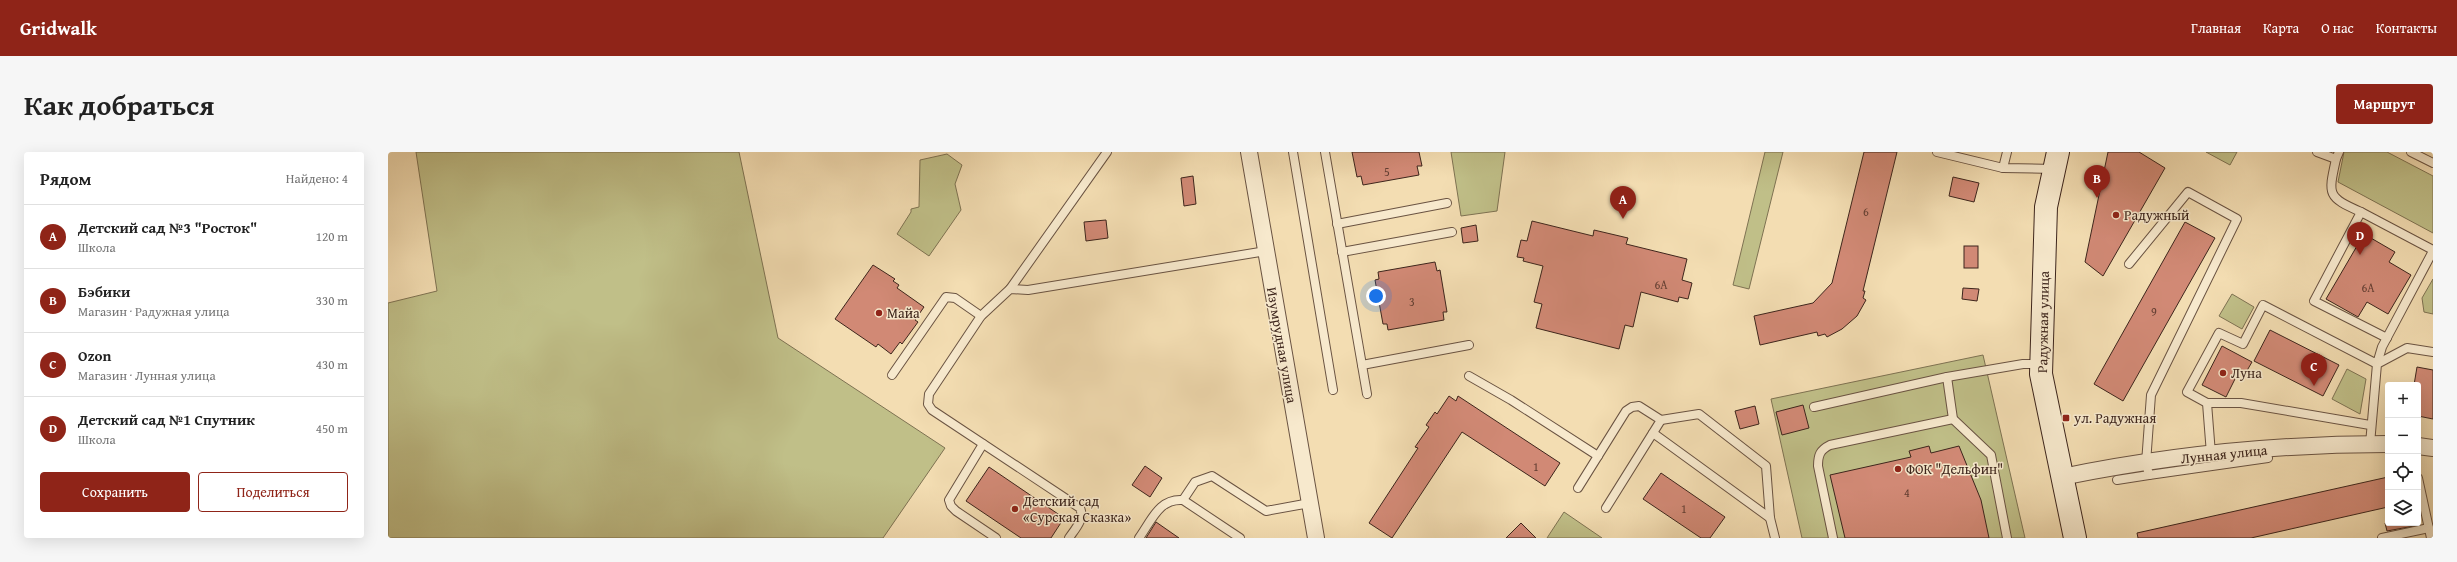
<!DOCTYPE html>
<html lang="ru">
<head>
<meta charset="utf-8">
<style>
  body { margin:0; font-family:"Gentium Book Plus",serif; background:#f6f6f6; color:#222 }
  .controls { position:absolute; right:12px; bottom:12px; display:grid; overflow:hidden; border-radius:4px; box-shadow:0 4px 16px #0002 }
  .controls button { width:36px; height:36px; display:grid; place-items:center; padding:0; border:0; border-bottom:1px solid #e0e0e0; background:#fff; color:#222; font:20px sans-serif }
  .you { position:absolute; left:988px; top:144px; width:14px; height:14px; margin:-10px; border:3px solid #fff; border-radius:50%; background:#1a73e8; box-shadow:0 0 0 6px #1a73e833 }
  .badge { display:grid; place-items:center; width:26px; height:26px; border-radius:50%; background:#8f2418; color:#fff; font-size:13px; font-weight:700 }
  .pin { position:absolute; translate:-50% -33px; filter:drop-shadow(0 1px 2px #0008) }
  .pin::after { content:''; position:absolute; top:21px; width:14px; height:12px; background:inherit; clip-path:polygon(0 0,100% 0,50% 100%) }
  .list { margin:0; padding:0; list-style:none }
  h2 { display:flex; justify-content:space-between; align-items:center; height:52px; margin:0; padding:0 16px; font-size:17px }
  h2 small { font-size:13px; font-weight:400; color:#767676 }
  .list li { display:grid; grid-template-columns:26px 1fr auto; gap:12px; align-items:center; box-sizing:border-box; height:64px; padding:0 16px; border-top:1px solid #e0e0e0 }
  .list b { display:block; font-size:15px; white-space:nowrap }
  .list p { margin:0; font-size:13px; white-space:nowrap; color:#767676 }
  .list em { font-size:13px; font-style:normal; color:#767676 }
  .actions { display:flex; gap:8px; padding:12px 16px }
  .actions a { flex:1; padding:9px 0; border:1px solid #8f2418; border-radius:4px; text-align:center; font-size:14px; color:#8f2418 }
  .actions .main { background:#8f2418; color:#fff }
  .icon { flex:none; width:22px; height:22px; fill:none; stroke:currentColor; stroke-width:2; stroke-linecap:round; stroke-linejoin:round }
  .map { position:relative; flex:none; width:2045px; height:386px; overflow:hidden; border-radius:4px }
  header { display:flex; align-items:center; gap:24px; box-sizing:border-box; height:56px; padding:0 20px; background:#8f2418; color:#fff }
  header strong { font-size:19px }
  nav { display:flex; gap:22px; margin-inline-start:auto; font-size:14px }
  .intro { display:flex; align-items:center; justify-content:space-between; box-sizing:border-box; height:96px; padding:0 24px }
  h1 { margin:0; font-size:28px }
  .button { padding:10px 18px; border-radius:4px; background:#8f2418; color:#fff; font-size:14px; font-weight:700 }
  main { display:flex; gap:24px; padding:0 24px }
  aside { flex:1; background:#fff; border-radius:4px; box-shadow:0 4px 16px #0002 }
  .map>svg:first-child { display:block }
  .green { fill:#c0bf88; stroke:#7e7252 }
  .building { fill:#d18975; stroke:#3d251c }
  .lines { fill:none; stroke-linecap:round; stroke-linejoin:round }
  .lane-casing { stroke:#6a5342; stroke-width:10 }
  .street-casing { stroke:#6a5342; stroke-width:18 }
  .secondary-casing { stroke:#3d251c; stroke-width:24 }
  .lane { stroke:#f7e9cd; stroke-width:8 }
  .street { stroke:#f7e9cd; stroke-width:16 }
  .secondary { stroke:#f7e9cd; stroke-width:22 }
  .poi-dot { fill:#8f2418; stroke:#f7e9cd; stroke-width:1.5 }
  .labels { text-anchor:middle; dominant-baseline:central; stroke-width:3; stroke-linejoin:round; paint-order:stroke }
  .number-label { font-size:12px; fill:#623e32 }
  .poi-label { font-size:14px; fill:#3d251c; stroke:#f7e9cd; text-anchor:start }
  .street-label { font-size:14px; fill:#3d251c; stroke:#f7e9cd }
</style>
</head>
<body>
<header>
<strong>Gridwalk</strong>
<nav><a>Главная</a><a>Карта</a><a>О нас</a><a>Контакты</a></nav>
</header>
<div class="intro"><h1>Как добраться</h1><a class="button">Маршрут</a></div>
<main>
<aside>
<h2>Рядом<small>Найдено: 4</small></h2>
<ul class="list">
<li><span class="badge">A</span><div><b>Детский сад №3 &quot;Росток&quot;</b><p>Школа</p></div><em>120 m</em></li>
<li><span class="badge">B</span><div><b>Бэбики</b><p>Магазин · Радужная улица</p></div><em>330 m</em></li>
<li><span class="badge">C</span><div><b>Ozon</b><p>Магазин · Лунная улица</p></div><em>430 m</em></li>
<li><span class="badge">D</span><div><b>Детский сад №1 Спутник</b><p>Школа</p></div><em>450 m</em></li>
</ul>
<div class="actions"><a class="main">Сохранить</a><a>Поделиться</a></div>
</aside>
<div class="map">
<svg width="2045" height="386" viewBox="0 0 2045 386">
  <rect width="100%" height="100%" fill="#f3ddb2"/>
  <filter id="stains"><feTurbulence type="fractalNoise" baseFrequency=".005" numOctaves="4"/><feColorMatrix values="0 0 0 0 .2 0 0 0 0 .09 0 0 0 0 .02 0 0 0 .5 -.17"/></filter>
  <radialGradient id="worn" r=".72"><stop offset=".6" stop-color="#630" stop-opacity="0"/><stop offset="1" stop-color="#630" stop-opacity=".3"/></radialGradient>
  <g class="green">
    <path d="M28,0H351L390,186L557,296L495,386H0V151L49,139Z"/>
    <path d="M1063,0H1117L1109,59L1073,64Z"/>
    <path d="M1377,0H1395L1361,137L1345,133Z"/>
    <path d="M1818,0H1849L1842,13Z"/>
    <path d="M1956,0H1999L2045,24V81L1950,30Z"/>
    <path d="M559,2L574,13L567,32L573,58L541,104L509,82L523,60V57L531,55L532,8Z"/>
    <path d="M2045,127V162L2036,160L2034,146Z"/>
    <path d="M1844,142L1866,155L1854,177L1831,164Z"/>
    <path d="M1595,203L1637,386H1414L1383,247Z"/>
    <path d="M1959,217L1978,227L1972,262L1944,247Z"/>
    <path d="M1176,360L1214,386H1159Z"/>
  </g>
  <g class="building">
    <path d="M964,0H1031L1034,14H1029L1031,23L975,33L973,24L969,25Z"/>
    <path d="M1476,0H1509L1475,139H1477L1475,146L1478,148L1469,164L1454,177L1439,185L1437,182L1430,184L1429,180L1372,193L1366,164L1425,151L1444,131Z"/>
    <path d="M1720,0H1751L1777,16L1715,124L1697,110Z"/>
    <path d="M805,24L808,52L796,54L793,26Z"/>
    <path d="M1565,25L1591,31L1586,50L1561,44Z"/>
    <path d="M718,68L720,86L698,89L696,70Z"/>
    <path d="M1144,69L1205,84L1206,78L1240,86L1238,92L1299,107L1294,128L1304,131L1300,147L1291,145L1290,150L1253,140L1245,175L1237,173L1231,197L1148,176L1154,152L1146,150L1155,114L1135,109L1136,106L1129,105L1133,88L1139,89Z"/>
    <path d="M1797,70L1827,86L1735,249L1706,232Z"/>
    <path d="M1088,73L1090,89L1075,91L1073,76Z"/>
    <path d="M1976,82L2007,100L2001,110L2023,123L2000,162L1979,150L1970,165L1938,147Z"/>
    <rect x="1576" y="94" width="14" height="22"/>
    <path d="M1047,110L1049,119L1052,118L1059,160H1055L1056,168L1000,178L999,172H995L987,128L991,127L990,120Z"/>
    <path d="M485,113L507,127L505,129L511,133L509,136L536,155L527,168L530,170L514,192L512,190L503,202L490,192L488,195L447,167Z"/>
    <path d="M1575,136L1591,137L1589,149L1574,147Z"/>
    <path d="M1882,178L1951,213L1935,244L1866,209Z"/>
    <path d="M1834,194L1864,210L1857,222L1851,219L1838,245L1814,233Z"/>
    <path d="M2029,215L2045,218V267L2030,264V233H2026Z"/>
    <path d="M1061,244L1068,249L1070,244L1172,311L1157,334L1074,280L1004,386L981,371L1030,296L1027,295L1041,275L1038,273L1047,260L1049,262Z"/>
    <path d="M1415,253L1421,276L1394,283L1388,260Z"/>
    <path d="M1367,254L1371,272L1352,277L1347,259Z"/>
    <path d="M1541,294L1543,301L1571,294L1593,348L1601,386H1457L1442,323L1523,305L1521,299Z"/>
    <path d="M757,314L774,326L762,345L744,333Z"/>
    <path d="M601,315L676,366L663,386H633L578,349Z"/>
    <path d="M1273,321L1337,365L1322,386H1313L1255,347Z"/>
    <path d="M2000,325V355L1863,386H1750L1749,381Z"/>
    <path d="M768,370L791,386H758Z"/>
    <path d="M1133,371L1148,386H1118Z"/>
    <path d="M1997,371H2025L2026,374L1999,379Z"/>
  </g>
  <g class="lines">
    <g class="lane-casing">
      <g id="lane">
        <path d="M905,0L945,238"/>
        <path d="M937,0L979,242"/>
        <path d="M1549,0L1615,16L1666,17"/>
        <path d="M1929,0L1948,7L1951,0"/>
        <path d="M2023,0L2045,11"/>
        <path d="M1948,7C1940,43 1939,45 1973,60"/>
        <path d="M1615,16L1619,0"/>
        <path d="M949,72L1059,51"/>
        <path d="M954,100L1064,80"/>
        <path d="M1741,112L1800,40L1849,67L1763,243L1758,311L1761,323L1880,306"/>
        <path d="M622,137L719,0"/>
        <path d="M1999,186L1926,149L1973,60L2045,98"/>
        <path d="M974,213L1081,193"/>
        <path d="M504,223L558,145L567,146L593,164"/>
        <path d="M1081,224L1123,248L1210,304"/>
        <path d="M1559,225L1565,267L1603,303L1619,386"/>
        <path d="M1819,251H1853L1982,273"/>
        <path d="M1426,255L1559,225L1635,212H1652"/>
        <path d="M1273,268L1311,262L1378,314L1382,366L1387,386"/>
        <path d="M1265,281L1382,366"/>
        <path d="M595,292L561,348L563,354L568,359L608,386"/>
        <path d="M1982,292L1989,212L2019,196L2045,200"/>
        <path d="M1823,302L1819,251L1799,240L1831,181L1855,192L1875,153L1989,212L1994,195L2045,99"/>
        <path d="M2030,326L2043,386"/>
        <path d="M1729,328L1761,323"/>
        <path d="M1190,336L1238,259L1244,255L1251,254L1273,268L1218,356"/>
        <path d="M681,386C687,377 697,367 692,356L544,258L540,252L541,242L593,164L622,137L640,138L878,99"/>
        <path d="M751,386C764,368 771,346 795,348"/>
        <path d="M852,386L795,348L807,330L824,324L878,359L922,351"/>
        <path d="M1445,386L1430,314C1430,303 1432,298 1442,293L1565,267"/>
        <path d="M1994,386L2041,376"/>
      </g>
    </g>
    <g class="street-casing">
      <g id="street">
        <path d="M861,0L928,386"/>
        <path d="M2030,294L2045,296"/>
        <path d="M1674,325C1781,303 1891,292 2000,292"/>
      </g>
    </g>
    <g class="secondary-casing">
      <path id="secondary" d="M1670,0L1658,55L1653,222L1687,386"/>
    </g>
    <use href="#lane" class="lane"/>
    <use href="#street" class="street"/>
    <use href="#secondary" class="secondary"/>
  </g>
  <g class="poi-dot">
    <circle cx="1728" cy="63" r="4"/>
    <circle cx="491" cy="161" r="4"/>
    <circle cx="1835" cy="221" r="4"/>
    <rect x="1674" y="262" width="8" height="8" rx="2"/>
    <circle cx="1510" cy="317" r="4"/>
    <circle cx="627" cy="357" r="4"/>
  </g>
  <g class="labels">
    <g class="number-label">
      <text x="999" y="19">5</text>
      <text x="1478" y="59">6</text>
      <text x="1273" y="132">6А</text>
      <text x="1980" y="135">6А</text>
      <text x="1024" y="149">3</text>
      <text x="1766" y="159">9</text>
      <text x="1148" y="314">1</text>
      <text x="1519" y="340">4</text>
      <text x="1296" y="356">1</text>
    </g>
    <g class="poi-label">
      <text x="1736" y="63">Радужный</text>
      <text x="499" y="161">Майа</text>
      <text x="1843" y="221">Луна</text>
      <text x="1686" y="266">ул. Радужная</text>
      <text x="1518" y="317">ФОК "Дельфин"</text>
      <text x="635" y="349">Детский сад<tspan x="635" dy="16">«Сурская Сказка»</tspan></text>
    </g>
    <g class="street-label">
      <text transform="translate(1655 170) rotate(-89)">Радужная улица</text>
      <text transform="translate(894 193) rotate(80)">Изумрудная улица</text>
      <text transform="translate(1836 302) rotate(-6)">Лунная улица</text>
    </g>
  </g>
  <rect width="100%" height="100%" filter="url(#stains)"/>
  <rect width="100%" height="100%" fill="url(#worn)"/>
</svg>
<div class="controls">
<button>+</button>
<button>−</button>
<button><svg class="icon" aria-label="locate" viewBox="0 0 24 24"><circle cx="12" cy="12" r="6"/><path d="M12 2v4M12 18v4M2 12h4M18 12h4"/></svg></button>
<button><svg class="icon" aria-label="layers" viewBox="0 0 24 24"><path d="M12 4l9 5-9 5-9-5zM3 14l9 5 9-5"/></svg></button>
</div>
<div class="you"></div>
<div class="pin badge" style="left:1235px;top:67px">A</div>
<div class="pin badge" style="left:1709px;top:46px">B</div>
<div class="pin badge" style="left:1926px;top:234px">C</div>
<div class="pin badge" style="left:1972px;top:103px">D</div>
</div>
</main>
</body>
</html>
